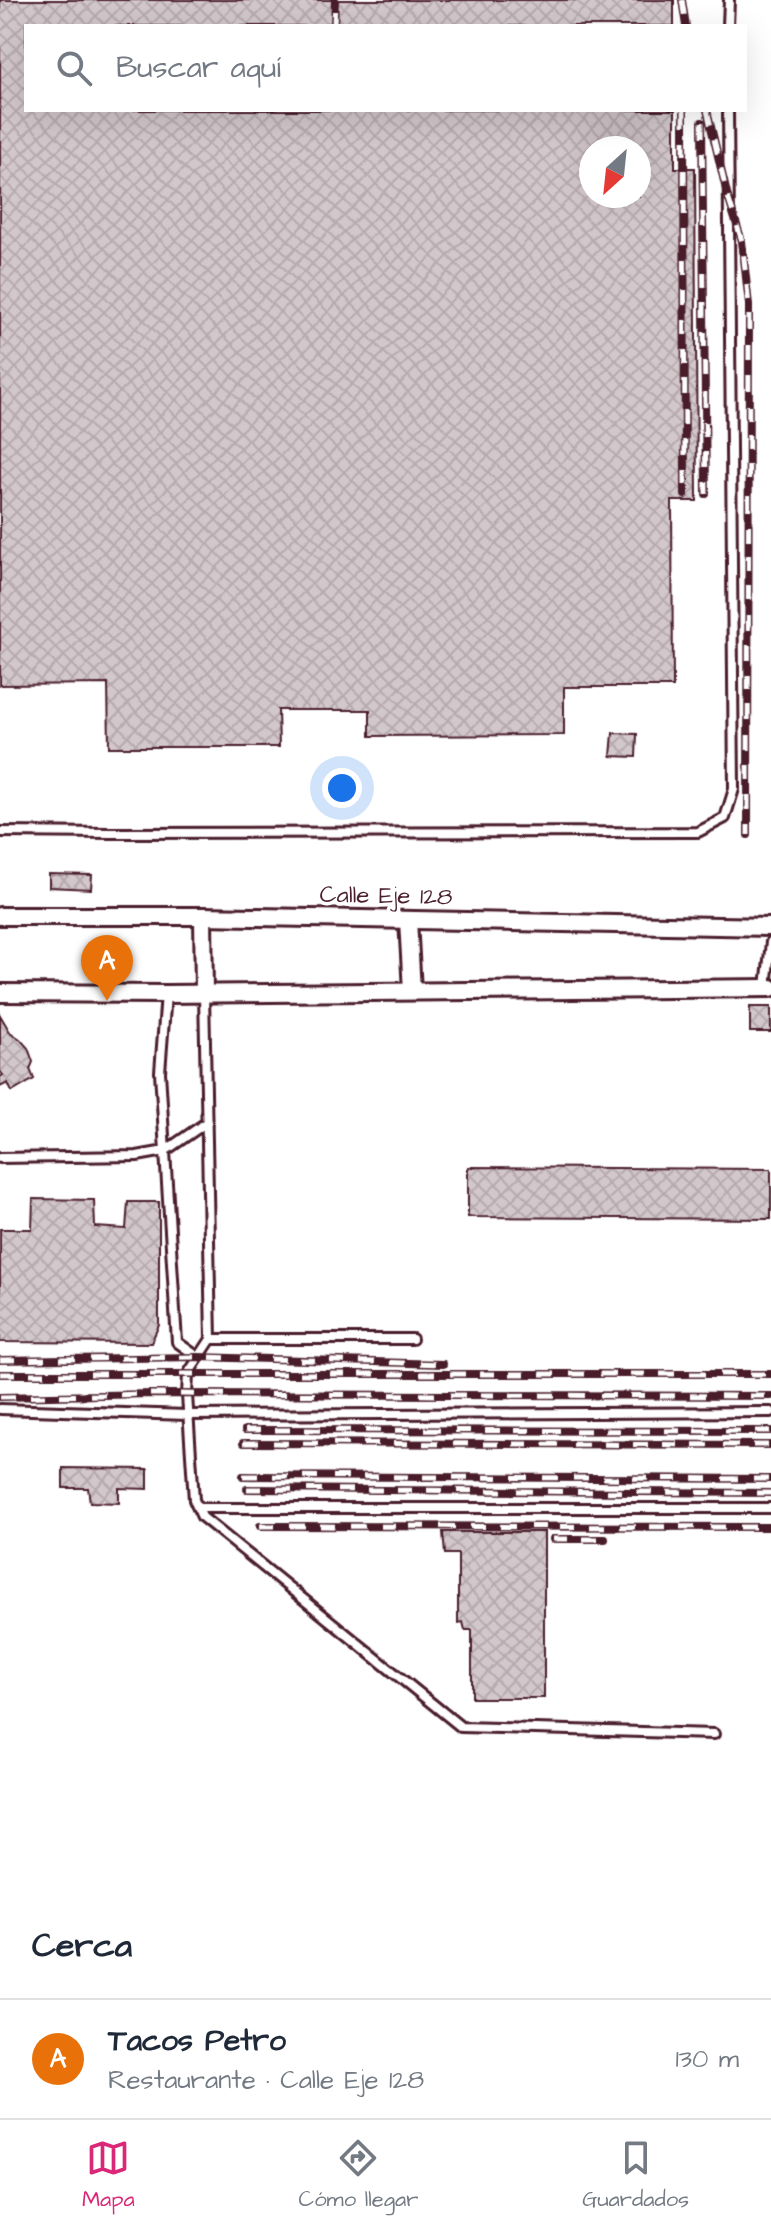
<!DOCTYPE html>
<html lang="es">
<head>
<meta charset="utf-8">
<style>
  body { margin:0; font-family:"Architects Daughter",sans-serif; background:#f6f6f7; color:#1f2937 }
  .compass { position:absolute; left:579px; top:136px; width:72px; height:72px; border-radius:50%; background:#fff; box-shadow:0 8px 32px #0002; rotate:207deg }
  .you { position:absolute; left:342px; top:788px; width:28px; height:28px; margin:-20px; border:6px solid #fff; border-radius:50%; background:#1a73e8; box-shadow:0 0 0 12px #1a73e833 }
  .badge { display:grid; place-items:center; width:52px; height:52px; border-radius:50%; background:#db2777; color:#fff; font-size:26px; font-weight:700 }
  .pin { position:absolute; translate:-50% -66px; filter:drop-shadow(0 2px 4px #0008) }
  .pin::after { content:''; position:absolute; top:42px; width:28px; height:24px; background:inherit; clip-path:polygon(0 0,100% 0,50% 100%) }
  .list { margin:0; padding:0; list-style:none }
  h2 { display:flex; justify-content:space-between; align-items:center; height:104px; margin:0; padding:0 32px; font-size:34px }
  h2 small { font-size:26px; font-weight:400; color:#747a83 }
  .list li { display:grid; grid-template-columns:52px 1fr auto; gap:24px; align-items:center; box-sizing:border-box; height:120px; padding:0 32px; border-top:2px solid #e0e1e3 }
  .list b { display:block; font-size:30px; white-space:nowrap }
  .list p { margin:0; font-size:26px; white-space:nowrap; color:#747a83 }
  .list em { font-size:26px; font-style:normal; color:#747a83 }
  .icon { flex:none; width:44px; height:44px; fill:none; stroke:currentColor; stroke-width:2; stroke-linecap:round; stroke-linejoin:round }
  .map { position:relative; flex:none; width:771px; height:1894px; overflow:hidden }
  .search { position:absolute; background:#fff; box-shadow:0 8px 32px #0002; left:24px; right:24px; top:24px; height:88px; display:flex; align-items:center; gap:20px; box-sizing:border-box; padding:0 28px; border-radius:0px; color:#747a83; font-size:30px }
  .sheet { height:224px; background:#fff }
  nav { display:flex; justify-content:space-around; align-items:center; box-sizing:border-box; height:112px; border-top:2px solid #e0e1e3; background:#fff; font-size:22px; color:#747a83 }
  nav a { display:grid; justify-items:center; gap:4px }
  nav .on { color:#db2777 }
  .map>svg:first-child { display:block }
  .building { fill:url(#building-cross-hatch); stroke:#4a1f2b; stroke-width:2; fill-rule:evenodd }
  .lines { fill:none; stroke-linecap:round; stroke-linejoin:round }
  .service-casing { stroke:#4a1f2b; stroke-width:14 }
  .minor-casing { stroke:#4a1f2b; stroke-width:22 }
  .service { stroke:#fff; stroke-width:8 }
  .minor { stroke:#fff; stroke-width:16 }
  .rail-casing { stroke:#4a1f2b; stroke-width:8 }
  .rail { stroke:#fff; stroke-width:5; stroke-dasharray:15; stroke-linecap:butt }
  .labels { text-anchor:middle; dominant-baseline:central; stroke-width:7; stroke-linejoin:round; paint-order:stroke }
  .street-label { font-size:24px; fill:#4a1f2b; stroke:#fff }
</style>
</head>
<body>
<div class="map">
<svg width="771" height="1894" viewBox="0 0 771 1894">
  <defs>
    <pattern id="building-cross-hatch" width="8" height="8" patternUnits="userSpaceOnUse" patternTransform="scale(2)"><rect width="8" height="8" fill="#d2c7cb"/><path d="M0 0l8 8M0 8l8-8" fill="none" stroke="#b6aaae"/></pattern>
  </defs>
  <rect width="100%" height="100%" fill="#fff"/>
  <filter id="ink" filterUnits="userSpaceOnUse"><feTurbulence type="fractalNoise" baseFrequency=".0125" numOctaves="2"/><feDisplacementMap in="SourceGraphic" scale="16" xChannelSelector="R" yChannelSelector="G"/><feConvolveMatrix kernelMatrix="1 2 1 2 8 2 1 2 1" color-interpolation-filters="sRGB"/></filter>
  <g filter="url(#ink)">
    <g class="building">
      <path d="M0,0H674V26H26V110H675V168H695L697,501H672L673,687H564V735L370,736V710H278L279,747H109L108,684L0,685ZM591,148H639V196H591Z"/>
      <path d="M613,733L637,734L636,757L611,756Z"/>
      <path d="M49,874L92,875L91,889L49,887Z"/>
      <rect x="750" y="1007" width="21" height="25"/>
      <path d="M0,1015L10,1032L20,1039L28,1048L33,1062L30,1069L34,1079L12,1092L8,1083L0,1087V1077L3,1075L0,1071Z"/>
      <path d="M468,1167L771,1169V1219L468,1217Z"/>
      <path d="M33,1199L94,1200L95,1227L126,1229L128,1202H159V1325L151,1343L0,1342V1229H32Z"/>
      <path d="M63,1468L148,1469V1489L119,1488V1503L90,1502L88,1488H63Z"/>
      <path d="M443,1532H544V1698H472V1630H465L463,1622L458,1623V1554H445Z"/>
    </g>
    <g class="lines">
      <g class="service-casing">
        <g id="service">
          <path d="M728,26L729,0"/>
          <path d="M0,832L112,833L698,832L725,818L734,789L728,110"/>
          <path d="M766,987L771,942"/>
          <path d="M204,993L211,1339L188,1374L187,1395L194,1500L202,1517L461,1727L714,1734"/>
          <path d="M166,994L160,1072L177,1342L198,1357"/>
          <path d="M0,1158L137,1156L165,1151L207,1122"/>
          <path d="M211,1339H412"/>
          <path d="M0,1409L188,1415L771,1412"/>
          <path d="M198,1508H771"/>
        </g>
      </g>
      <g class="minor-casing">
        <g id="minor">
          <path d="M0,916H203L771,927"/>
          <path d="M203,916L204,993"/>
          <path d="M408,920L412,991"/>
          <path d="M0,993L166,994L771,988"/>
        </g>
      </g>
      <use href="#service" class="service"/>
      <use href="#minor" class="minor"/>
      <g class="rail-casing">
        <g id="rail">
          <path d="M682,0L686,26"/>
          <path d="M334,26L335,0"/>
          <path d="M684,110L685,495"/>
          <path d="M707,110L727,194L742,241L749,305L748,835"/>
          <path d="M702,122L706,494"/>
          <path d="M0,1360L198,1357L443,1364"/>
          <path d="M0,1374H771"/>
          <path d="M0,1397L153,1394L771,1396"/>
          <path d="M245,1430L771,1431"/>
          <path d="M243,1443L771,1445"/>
          <path d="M243,1476L771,1479"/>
          <path d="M247,1489L771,1493"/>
          <path d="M260,1526L771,1527"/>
          <path d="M553,1539H605"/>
        </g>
      </g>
      <use href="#rail" class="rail"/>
    </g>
  </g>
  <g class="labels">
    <g class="street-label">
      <text transform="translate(386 896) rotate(1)">Calle Eje 128</text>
    </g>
  </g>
</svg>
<svg class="compass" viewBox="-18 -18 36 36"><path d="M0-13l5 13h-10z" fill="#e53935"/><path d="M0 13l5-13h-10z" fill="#747a83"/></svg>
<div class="you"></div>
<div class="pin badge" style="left:107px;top:1001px;background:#e8710a">A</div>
<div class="search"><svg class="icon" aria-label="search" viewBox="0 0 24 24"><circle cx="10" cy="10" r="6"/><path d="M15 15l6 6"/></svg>Buscar aquí</div>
</div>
<section class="sheet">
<h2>Cerca<small></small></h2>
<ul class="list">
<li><span class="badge" style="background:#e8710a">A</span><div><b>Tacos Petro</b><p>Restaurante · Calle Eje 128</p></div><em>130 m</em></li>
</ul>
</section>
<nav>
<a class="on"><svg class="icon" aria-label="map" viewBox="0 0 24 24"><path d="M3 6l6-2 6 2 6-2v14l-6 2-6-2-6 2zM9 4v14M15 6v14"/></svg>Mapa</a>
<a><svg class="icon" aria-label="directions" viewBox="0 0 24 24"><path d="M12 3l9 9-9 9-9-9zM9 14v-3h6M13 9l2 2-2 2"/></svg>Cómo llegar</a>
<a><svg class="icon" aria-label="saved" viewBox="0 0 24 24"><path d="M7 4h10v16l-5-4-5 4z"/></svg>Guardados</a>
</nav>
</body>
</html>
